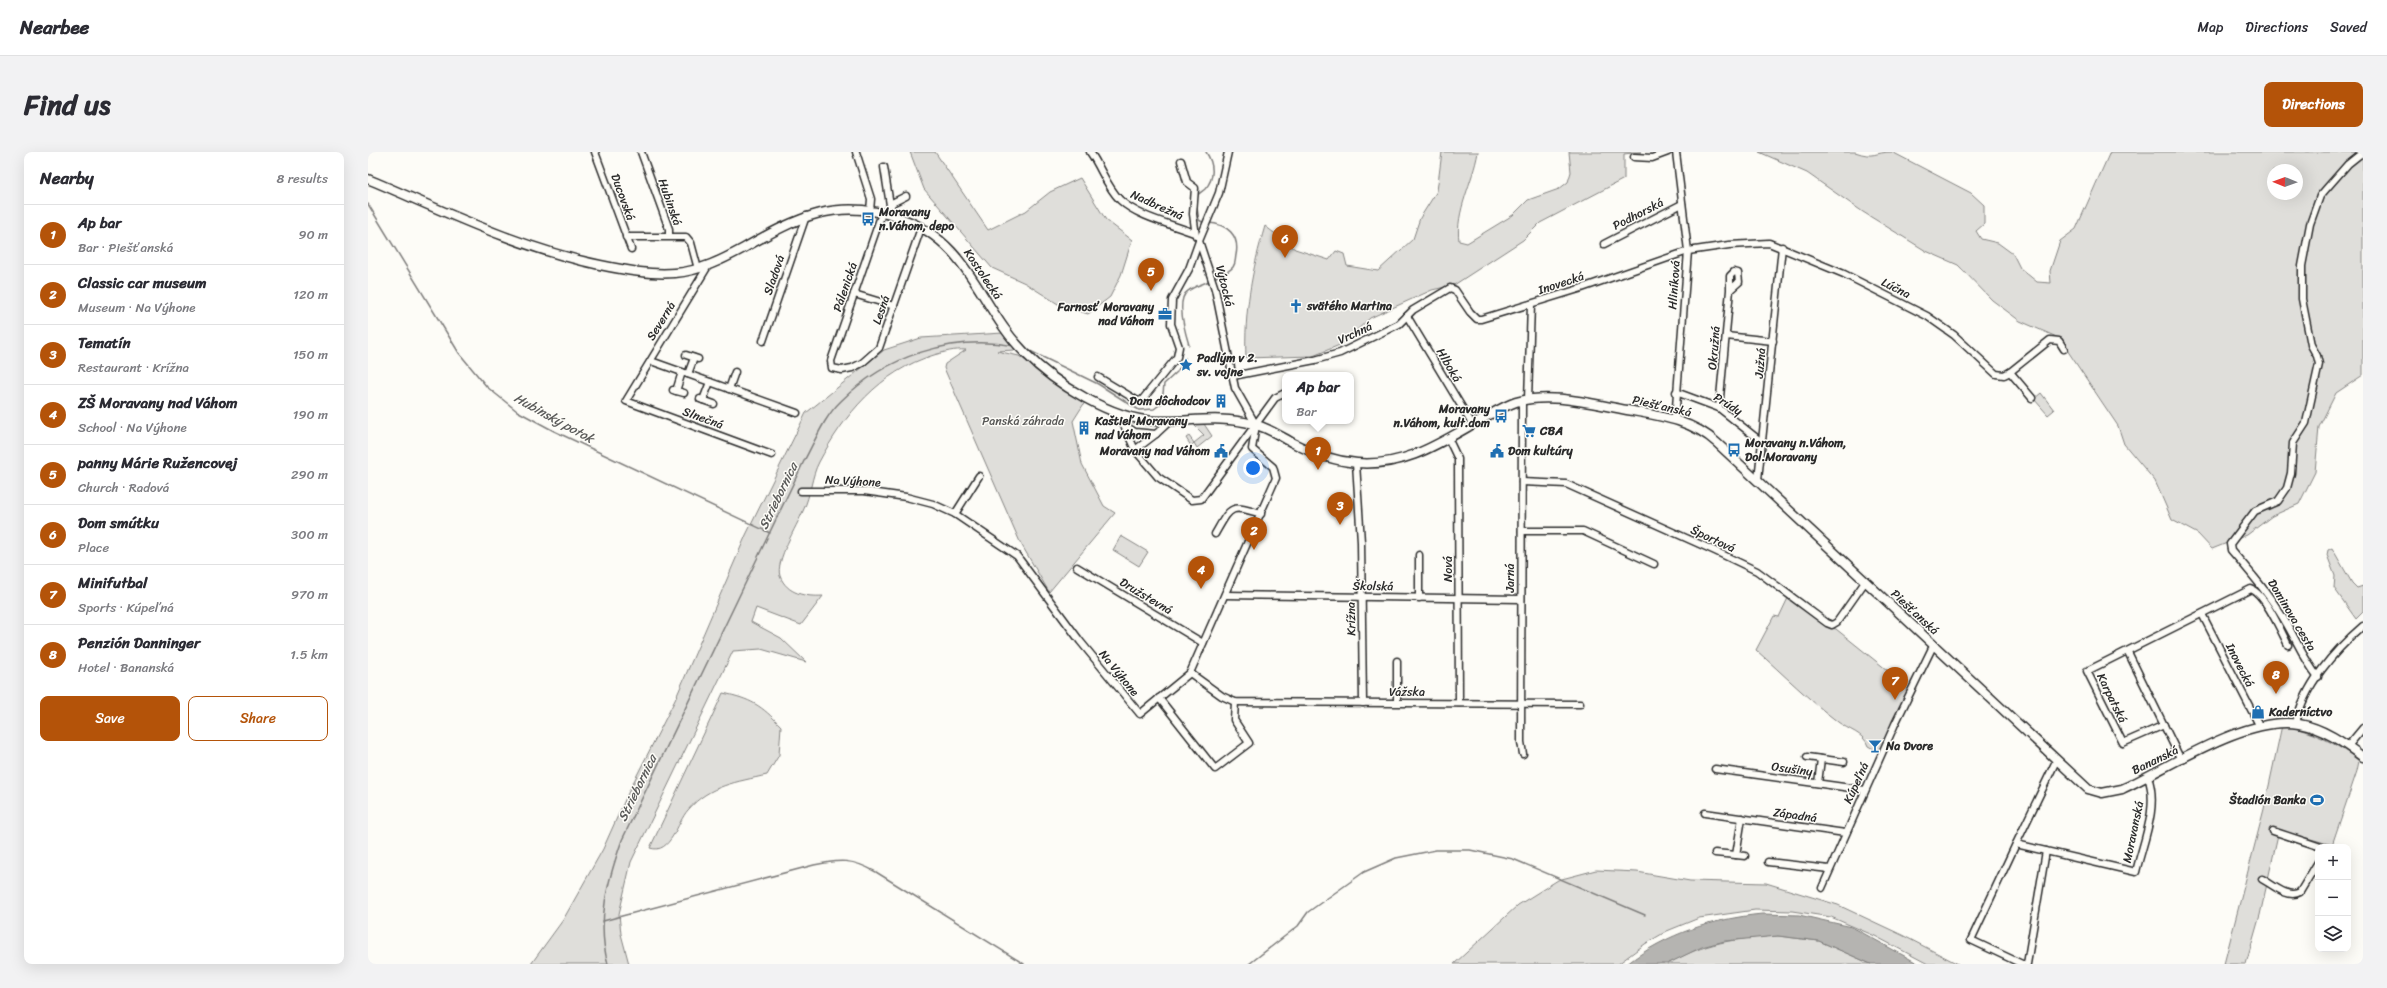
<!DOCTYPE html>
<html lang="en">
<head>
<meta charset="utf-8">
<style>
  body { margin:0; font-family:Sriracha,sans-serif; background:#f2f2f3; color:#2b2b33 }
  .controls { position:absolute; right:12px; bottom:12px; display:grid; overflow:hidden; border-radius:8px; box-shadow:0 4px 16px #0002 }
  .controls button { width:36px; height:36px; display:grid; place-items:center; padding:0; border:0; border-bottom:1px solid #e1e1e2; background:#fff; color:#2b2b33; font:20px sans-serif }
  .compass { position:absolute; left:1899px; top:12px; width:36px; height:36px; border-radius:50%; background:#fff; box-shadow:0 4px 16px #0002; rotate:271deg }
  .you { position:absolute; left:885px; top:316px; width:14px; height:14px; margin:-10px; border:3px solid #fff; border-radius:50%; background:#1a73e8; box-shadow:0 0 0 6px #1a73e833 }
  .badge { display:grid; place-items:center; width:26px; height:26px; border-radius:50%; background:#b45309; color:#fff; font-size:13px; font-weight:700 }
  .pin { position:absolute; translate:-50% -33px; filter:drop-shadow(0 1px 2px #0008) }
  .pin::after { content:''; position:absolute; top:21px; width:14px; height:12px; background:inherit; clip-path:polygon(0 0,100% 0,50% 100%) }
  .popup { position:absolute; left:914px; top:220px; width:72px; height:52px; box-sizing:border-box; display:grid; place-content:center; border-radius:8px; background:#fff; filter:drop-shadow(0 1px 3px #0005); font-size:13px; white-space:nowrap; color:#7c7c81 }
  .popup b { font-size:15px; color:#2b2b33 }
  .popup::after { content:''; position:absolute; left:50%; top:100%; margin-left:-8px; border:8px solid transparent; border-top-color:#fff }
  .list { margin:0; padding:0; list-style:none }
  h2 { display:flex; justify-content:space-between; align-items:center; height:52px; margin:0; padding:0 16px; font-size:17px }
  h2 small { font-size:13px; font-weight:400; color:#7c7c81 }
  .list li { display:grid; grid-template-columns:26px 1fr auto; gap:12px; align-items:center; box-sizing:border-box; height:60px; padding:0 16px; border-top:1px solid #e1e1e2 }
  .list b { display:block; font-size:15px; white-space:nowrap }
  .list p { margin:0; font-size:13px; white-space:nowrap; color:#7c7c81 }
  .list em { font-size:13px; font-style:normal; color:#7c7c81 }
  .actions { display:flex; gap:8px; padding:12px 16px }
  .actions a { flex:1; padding:9px 0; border:1px solid #b45309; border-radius:8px; text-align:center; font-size:14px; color:#b45309 }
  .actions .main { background:#b45309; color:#fff }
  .icon { flex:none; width:22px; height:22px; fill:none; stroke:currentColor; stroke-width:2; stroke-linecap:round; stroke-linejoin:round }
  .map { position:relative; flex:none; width:1995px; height:812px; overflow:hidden; border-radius:8px }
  header { display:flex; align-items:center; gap:24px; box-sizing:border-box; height:56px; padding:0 20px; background:#fff; border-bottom:1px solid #e1e1e2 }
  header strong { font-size:19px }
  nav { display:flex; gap:22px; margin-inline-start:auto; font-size:14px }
  .intro { display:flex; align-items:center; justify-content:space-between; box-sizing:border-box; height:96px; padding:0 24px }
  h1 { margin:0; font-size:28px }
  .button { padding:10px 18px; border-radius:8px; background:#b45309; color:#fff; font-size:14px; font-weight:700 }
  main { display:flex; gap:24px; padding:0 24px }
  aside { flex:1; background:#fff; border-radius:8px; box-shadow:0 4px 16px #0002 }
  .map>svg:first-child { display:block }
  .green { fill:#dfdeda; stroke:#858482; fill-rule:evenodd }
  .water { fill:#b5b4b1; stroke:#7e7d7b }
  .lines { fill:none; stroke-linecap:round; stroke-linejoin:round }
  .stream { stroke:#7e7d7b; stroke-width:1.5 }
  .minor-casing { stroke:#2b2b2b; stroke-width:9 }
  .major-casing { stroke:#2b2b2b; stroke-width:11 }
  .minor { stroke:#fdfcf7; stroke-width:6 }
  .major { stroke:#fdfcf7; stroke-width:8 }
  .labels { text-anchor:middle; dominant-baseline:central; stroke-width:3; stroke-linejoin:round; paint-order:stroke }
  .street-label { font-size:12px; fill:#2b2b2b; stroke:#fdfcf7 }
  .poi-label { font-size:12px; font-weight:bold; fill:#2b2b2b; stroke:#fdfcf7; text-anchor:start }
  .park-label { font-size:12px; fill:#585857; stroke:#fdfcf7 }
  .water-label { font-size:13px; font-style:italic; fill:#5b5b5a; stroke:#fdfcf7 }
</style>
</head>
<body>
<header>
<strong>Nearbee</strong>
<nav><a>Map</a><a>Directions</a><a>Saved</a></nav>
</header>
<div class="intro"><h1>Find us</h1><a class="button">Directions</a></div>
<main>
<aside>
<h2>Nearby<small>8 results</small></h2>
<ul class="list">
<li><span class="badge">1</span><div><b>Ap bar</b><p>Bar · Piešťanská</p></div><em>90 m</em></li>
<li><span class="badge">2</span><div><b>Classic car museum</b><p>Museum · Na Výhone</p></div><em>120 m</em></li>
<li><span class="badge">3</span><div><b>Tematín</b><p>Restaurant · Krížna</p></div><em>150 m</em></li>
<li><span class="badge">4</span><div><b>ZŠ Moravany nad Váhom</b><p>School · Na Výhone</p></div><em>190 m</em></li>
<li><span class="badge">5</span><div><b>panny Márie Ružencovej</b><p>Church · Radová</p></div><em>290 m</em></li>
<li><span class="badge">6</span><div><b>Dom smútku</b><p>Place</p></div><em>300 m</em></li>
<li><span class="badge">7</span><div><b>Minifutbal</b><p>Sports · Kúpeľná</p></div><em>970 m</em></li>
<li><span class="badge">8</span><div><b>Penzión Danninger</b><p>Hotel · Bananská</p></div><em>1.5 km</em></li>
</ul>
<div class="actions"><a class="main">Save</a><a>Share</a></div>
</aside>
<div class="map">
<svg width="1995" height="812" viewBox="0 0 1995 812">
  <rect width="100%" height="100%" fill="#fdfcf7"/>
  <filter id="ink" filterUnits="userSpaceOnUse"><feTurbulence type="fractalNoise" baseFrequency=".025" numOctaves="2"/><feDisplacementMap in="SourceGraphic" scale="8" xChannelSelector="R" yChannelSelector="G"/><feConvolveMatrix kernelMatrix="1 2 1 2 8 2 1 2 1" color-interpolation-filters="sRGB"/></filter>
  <g filter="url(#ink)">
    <g class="green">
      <path d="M542,0H567L620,78L658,59L682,40L712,26L738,68L764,88L753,123L742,145L720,162L690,152L657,131L624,116L556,37Z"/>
      <path d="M1074,0H1110C1105,30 1087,59 1091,89L1099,91L1145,63L1160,48L1191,37L1200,30L1203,20L1201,0H1273L1256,2V27L1172,71L1155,88L1086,133L1064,138L1002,166L974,192L945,204L878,206C876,160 884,118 897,74L927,97L961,108L968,99L976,102L979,114L1010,119L1045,87L1052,66L1069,39Z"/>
      <path d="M1391,0H1487C1507,7 1506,0 1524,0L1603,41L1616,53V72L1608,79L1613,87L1630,91L1645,102L1652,116L1669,130L1683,131L1682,119L1692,89L1708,77L1742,0H1995V223L1968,241L1951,275L1947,320L1931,352L1904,364L1879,383L1844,397L1830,382L1804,368L1787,329L1756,292L1750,274L1691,186L1652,169L1624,148L1590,113L1558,99L1495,60L1439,21ZM1905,18H1929V42H1905Z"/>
      <path d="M635,181L647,198L629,199L651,204L717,250L705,269L714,312L736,354L747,361L681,440L652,390L576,216L577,212L598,198C586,197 577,200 566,203C512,219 476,263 451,310C443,325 443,343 435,359C429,374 407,409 412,424C419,442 438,445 455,444L433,473L388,456L383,470L413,486L438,510L393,497L365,499L263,710L251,762L253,782L261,812H163L195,768L235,697L260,641L307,548L378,383L438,261L516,198L553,186Z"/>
      <path d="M1673,241L1686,258L1680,263L1666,247Z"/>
      <path d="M825,272H836L844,284L829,296L826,291L823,294L818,286L821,284L826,291L836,283Z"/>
      <path d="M753,384L780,400L771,414L745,398Z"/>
      <path d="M1964,396L1984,431L1989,436L1995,434V460L1988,467L1966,436L1967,424L1959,403L1960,398Z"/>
      <path d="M1420,446L1460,475L1468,477L1529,526L1527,532L1540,538L1513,599L1511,600L1500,594C1496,581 1480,578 1470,570C1441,548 1415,522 1388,498L1406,464L1411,465Z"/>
      <path d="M355,541C383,547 393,553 413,574L411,603L399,623C369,630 341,633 320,658C309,670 303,703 282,696Z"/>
      <path d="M1914,573C1943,579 1967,590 1991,609L1989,619L1964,693L1911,678L1892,763L1878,812H1856L1896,657Z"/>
      <path d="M1228,718L1269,720L1322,729L1398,731L1470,753L1534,783L1590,812H1560L1507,784L1463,765L1424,759L1387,758L1331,766L1299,779L1277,792L1250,812H1086L1150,753L1190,728Z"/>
      <path d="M1410,784L1451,789L1503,812H1299C1336,791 1367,786 1410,784Z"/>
    </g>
    <path class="water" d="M1394,762L1431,763L1484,775L1551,812H1503L1451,789L1410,784L1357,789L1334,795L1299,812H1259C1299,781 1345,767 1394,762Z"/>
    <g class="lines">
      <g class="stream">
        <path d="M0,52L91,201L119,235L149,259L186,279L402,381"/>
        <path d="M836,71L831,68C830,62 827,50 830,43C831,41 835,39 837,37C847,26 846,12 838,0"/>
        <path d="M840,71C859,72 872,83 868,103C867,108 868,111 865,115C860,121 852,123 846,126"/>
        <path d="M821,193C817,180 807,147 820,139C826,134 836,132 843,128"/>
        <path d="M658,197L730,232L771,258L786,257L794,251L796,232L809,220"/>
        <path d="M810,219L817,206"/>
        <path d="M235,769L446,713C472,707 485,707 508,720L656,812"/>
        <path d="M240,812C228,769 240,728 254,688L436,309C447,289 456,265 473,249C518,204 584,182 647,194"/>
        <path d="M881,812L930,774L940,760L996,720L1028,706L1068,698H1102L1145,707L1277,763"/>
      </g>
      <g class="minor-casing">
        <g id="minor">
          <path d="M227,0L263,97"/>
          <path d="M273,0L301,77V84"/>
          <path d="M488,0L503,47L502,59"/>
          <path d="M722,0C733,15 738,34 752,48C770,65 803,72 826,81"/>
          <path d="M1266,5L1284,6L1300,0"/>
          <path d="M813,9L819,30L827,36L825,62L828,84"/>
          <path d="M516,15L522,53"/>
          <path d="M514,61L463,209L464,216L474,218L484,216L494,211L511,196L553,76"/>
          <path d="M520,63L524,51L538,44"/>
          <path d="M258,85H318L323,91L330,117"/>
          <path d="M1236,92L1314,52"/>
          <path d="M340,114L258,249L404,303"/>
          <path d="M486,142L526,154"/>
          <path d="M1039,164L1104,272"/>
          <path d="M1358,184L1405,189"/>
          <path d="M395,189L438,64"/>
          <path d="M318,203L330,207"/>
          <path d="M283,209L429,261"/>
          <path d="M1642,220L1664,246"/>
          <path d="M320,222L326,206"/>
          <path d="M865,224L947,208L972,201L1031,172L1045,158L1082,136L1087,138L1102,160L1109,167H1113L1211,137L1320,99L1361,93L1401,91L1476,122L1559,164L1586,183L1628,222L1636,223L1642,220L1682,188L1691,189L1696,197"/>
          <path d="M730,225L770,249L774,248L809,205L811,195L803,172L804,148L821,117L831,89"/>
          <path d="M361,237L367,220"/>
          <path d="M305,238L316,241"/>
          <path d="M308,239L314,220"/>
          <path d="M1308,240L1351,256L1395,291"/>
          <path d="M332,247L346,252"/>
          <path d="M335,248L342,230"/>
          <path d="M1160,248L1163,152"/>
          <path d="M1154,249L1153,590L1155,602"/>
          <path d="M1351,256L1362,138L1371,130L1370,121L1366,120L1362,124V138"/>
          <path d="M742,259L756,273L767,298L790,325L824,348L833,347L907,246L917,241"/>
          <path d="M1307,268L1320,99L1308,0"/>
          <path d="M756,273L767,280L788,282L802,269"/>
          <path d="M1080,286L1090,307L1091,551"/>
          <path d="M767,298L788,282"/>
          <path d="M988,311L993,390L995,551"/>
          <path d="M1390,328L1414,95"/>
          <path d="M1154,330L1198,332L1347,399L1389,419L1459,471L1464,473L1469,470L1497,430"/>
          <path d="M433,339H496L538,345L565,352L587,362L649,404L712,489L772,562L822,521L908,326L905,315L884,297L888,273L867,236L847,137L831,89L851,41L860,0"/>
          <path d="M587,362L611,324"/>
          <path d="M1154,379H1215L1286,412"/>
          <path d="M847,382C863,354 862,352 893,362"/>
          <path d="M1051,403V446"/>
          <path d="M709,415L835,491"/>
          <path d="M857,443L1153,447"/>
          <path d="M1834,462L1891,573"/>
          <path d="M1760,500L1813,608"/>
          <path d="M822,521L854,544L867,550L1212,552"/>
          <path d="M1950,525C1934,505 1926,482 1912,461C1898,438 1881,419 1863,398L1862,392L1887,359L1910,349L1919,336L1923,321L1925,291L1938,271L1951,212L1949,204L1943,193L1934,147V114L1942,72L1952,44L1958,37L1980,12L1995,0"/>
          <path d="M791,546L847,617L881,591L866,568L867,550"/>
          <path d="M1029,550V509"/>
          <path d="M1928,572C1935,534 1967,498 1995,474"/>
          <path d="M1796,573L1755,591L1719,519L1883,437C1897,442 1913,479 1920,493"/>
          <path d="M1980,594L1995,576"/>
          <path d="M1439,605L1476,610"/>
          <path d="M1688,609L1648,692L1768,720C1775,690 1791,655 1780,625"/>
          <path d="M1347,617L1497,638"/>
          <path d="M1450,631L1453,607"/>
          <path d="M1337,661L1477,681"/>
          <path d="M1374,666L1368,703L1377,704"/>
          <path d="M1905,679L1953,695"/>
          <path d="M1648,692L1603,788L1654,812"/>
          <path d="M1347,701L1368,703"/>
          <path d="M1400,710L1461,717"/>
          <path d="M1894,727C1905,733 1920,747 1932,740L1950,710"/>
          <path d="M1454,736L1527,572L1565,494"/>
          <path d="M1659,812L1678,699"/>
        </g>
      </g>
      <g class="major-casing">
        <path id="major" d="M0,27C76,59 151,96 232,113C256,118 282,123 307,121C332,119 354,108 376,96C430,65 469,45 532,66C602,90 611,155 657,201C687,232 744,267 787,269C821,270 852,263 885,272C899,275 912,284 925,291C946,302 966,309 989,311C1038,315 1073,290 1114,267C1125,261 1136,254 1148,250C1183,240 1224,252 1259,258C1292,264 1324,268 1349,291L1720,637L1734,641L1754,637C1802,615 1878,563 1931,572C1955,576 1976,591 1995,605"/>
      </g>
      <use href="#minor" class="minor"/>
      <use href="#major" class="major"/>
    </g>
  </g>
  <defs>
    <g id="bus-bare" transform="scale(1.08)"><path d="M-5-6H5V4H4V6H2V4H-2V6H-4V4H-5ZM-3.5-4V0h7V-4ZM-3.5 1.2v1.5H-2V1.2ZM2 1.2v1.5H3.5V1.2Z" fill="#1f6fb2" stroke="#fdfcf7" stroke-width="2.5" paint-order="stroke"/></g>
    <g id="church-bare" transform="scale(1.08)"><path d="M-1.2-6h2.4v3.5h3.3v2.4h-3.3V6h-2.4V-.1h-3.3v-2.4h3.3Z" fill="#1f6fb2" stroke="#fdfcf7" stroke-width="2.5" paint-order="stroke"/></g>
    <g id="office-bare" transform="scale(1.08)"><path d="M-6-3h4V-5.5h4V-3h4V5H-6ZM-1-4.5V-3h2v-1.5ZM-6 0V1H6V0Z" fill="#1f6fb2" stroke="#fdfcf7" stroke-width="2.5" paint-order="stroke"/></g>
    <g id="sight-bare" transform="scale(1.08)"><path d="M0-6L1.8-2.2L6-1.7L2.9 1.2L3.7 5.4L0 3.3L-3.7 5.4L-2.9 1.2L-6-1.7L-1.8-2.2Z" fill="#1f6fb2" stroke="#fdfcf7" stroke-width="2.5" paint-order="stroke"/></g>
    <g id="building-bare" transform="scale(1.08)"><path d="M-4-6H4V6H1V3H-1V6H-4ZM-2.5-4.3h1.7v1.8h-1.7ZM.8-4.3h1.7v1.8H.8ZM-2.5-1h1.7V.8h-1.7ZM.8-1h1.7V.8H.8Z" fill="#1f6fb2" stroke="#fdfcf7" stroke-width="2.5" paint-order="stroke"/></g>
    <g id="supermarket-bare" transform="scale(1.08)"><path d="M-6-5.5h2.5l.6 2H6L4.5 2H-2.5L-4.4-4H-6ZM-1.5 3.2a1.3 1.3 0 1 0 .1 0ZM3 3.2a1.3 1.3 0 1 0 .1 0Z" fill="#1f6fb2" stroke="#fdfcf7" stroke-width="2.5" paint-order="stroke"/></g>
    <g id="civic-bare" transform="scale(1.08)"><path d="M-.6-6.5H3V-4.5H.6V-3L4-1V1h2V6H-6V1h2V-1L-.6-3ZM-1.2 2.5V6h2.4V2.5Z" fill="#1f6fb2" stroke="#fdfcf7" stroke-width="2.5" paint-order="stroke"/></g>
    <g id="shop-bare" transform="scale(1.08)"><path d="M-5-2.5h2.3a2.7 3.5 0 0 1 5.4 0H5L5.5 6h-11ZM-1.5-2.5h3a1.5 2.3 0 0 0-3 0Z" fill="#1f6fb2" stroke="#fdfcf7" stroke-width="2.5" paint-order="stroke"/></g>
    <g id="bar-bare" transform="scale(1.08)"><path d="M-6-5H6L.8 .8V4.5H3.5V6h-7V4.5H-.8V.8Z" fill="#1f6fb2" stroke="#fdfcf7" stroke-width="2.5" paint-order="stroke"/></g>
    <g id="stadium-bare" transform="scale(1.08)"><path d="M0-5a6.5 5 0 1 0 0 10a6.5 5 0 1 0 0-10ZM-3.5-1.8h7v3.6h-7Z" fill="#1f6fb2" stroke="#fdfcf7" stroke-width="2.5" paint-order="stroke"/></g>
  </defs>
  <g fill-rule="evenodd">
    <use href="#bus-bare" x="500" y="67"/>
    <use href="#church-bare" x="928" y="154"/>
    <use href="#office-bare" x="797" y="162"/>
    <use href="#sight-bare" x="818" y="213"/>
    <use href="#building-bare" x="853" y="249"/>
    <use href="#bus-bare" x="1133" y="264"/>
    <use href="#building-bare" x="716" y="276"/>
    <use href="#supermarket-bare" x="1161" y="279"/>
    <use href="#bus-bare" x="1366" y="298"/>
    <use href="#civic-bare" x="853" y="299"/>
    <use href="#civic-bare" x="1129" y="299"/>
    <use href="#shop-bare" x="1890" y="560"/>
    <use href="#bar-bare" x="1507" y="594"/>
    <use href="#stadium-bare" x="1949" y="648"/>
  </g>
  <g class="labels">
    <g class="street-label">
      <text transform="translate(255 45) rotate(70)">Ducovská</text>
      <text transform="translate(302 50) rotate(71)">Hubinská</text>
      <text transform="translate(789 53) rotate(24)">Nadbrežná</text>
      <text transform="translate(1270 62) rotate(-27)">Podhorská</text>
      <text transform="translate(615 122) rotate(56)">Kostolecká</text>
      <text transform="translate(406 123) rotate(-71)">Sladová</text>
      <text transform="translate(1193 131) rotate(-18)">Inovecká</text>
      <text transform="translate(1306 133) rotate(-86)">Hliníková</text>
      <text transform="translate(857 134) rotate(76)">Výtocká</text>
      <text transform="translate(477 135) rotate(-71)">Pálenická</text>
      <text transform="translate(1528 136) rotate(27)">Lúčna</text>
      <text transform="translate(513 158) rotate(-71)">Lesná</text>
      <text transform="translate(293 169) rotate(-58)">Severná</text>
      <text transform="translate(987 181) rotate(-25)">Vrchná</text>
      <text transform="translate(1346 196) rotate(-85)">Okružná</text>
      <text transform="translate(1392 211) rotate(-85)">Južná</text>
      <text transform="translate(1081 213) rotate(60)">Hlboká</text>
      <text transform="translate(1360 252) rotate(32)">Prúdy</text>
      <text transform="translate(1294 254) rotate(13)">Piešťanská</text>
      <text transform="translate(335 266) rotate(20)">Slnečná</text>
      <text transform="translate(485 329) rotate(3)">Na Výhone</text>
      <text transform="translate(1345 387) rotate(25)">Športová</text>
      <text transform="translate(1080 417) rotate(-90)">Nová</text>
      <text transform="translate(1142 426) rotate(-90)">Jarná</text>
      <text transform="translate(1005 434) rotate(1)">Školská</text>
      <text transform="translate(778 444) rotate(31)">Družstevná</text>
      <text transform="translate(1547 460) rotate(43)">Piešťanská</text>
      <text transform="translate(1924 463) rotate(59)">Dominova cesta</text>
      <text transform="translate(983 467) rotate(-91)">Krížna</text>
      <text transform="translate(1872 513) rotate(63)">Inovecká</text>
      <text transform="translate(751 521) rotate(51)">Na Výhone</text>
      <text x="1039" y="540">Vážska</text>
      <text transform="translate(1744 546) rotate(64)">Karpatská</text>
      <text transform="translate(1787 608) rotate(-26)">Bananská</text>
      <text transform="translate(1424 617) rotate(8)">Osušiny</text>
      <text transform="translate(1488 631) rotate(-65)">Kúpeľná</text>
      <text transform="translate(1427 663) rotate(8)">Západná</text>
      <text transform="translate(1765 680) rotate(-78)">Moravanská</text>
    </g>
    <g class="poi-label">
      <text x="511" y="60">Moravany<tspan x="511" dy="14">n.Váhom, depo</tspan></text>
      <text x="939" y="154">svätého Martina</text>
      <text x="786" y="155" text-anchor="end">Farnosť Moravany<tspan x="786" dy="14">nad Váhom</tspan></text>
      <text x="829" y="206">Padlým v 2.<tspan x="829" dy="14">sv. vojne</tspan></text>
      <text x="842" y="249" text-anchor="end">Dom dôchodcov</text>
      <text x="1122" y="257" text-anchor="end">Moravany<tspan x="1122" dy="14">n.Váhom, kult.dom</tspan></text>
      <text x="727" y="269">Kaštieľ Moravany<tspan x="727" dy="14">nad Váhom</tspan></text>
      <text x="1172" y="279">CBA</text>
      <text x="1377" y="291">Moravany n.Váhom,<tspan x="1377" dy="14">Dol.Moravany</tspan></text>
      <text x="842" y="299" text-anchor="end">Moravany nad Váhom</text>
      <text x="1140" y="299">Dom kultúry</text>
      <text x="1901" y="560">Kaderníctvo</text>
      <text x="1518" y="594">Na Dvore</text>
      <text x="1938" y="648" text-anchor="end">Štadión Banka</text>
    </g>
    <g class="park-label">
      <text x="655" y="269">Panská záhrada</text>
    </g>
    <g class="water-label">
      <text transform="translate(186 266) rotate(29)">Hubinský potok</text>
      <text transform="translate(410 344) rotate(-64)">Striebornica</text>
      <text transform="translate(269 636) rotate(-64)">Striebornica</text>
    </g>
  </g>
</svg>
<div class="controls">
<button>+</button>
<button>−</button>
<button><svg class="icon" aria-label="layers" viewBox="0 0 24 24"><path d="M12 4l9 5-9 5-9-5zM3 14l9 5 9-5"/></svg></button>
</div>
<svg class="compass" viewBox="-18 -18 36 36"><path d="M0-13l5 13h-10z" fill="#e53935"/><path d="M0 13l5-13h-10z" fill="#7c7c81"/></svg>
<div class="you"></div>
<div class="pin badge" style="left:950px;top:318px">1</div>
<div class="popup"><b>Ap bar</b>Bar</div>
<div class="pin badge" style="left:886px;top:398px">2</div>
<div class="pin badge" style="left:972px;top:373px">3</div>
<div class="pin badge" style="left:833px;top:437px">4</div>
<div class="pin badge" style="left:783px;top:139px">5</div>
<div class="pin badge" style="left:917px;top:106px">6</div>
<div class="pin badge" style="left:1527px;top:548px">7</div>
<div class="pin badge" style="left:1908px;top:542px">8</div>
</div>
</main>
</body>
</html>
